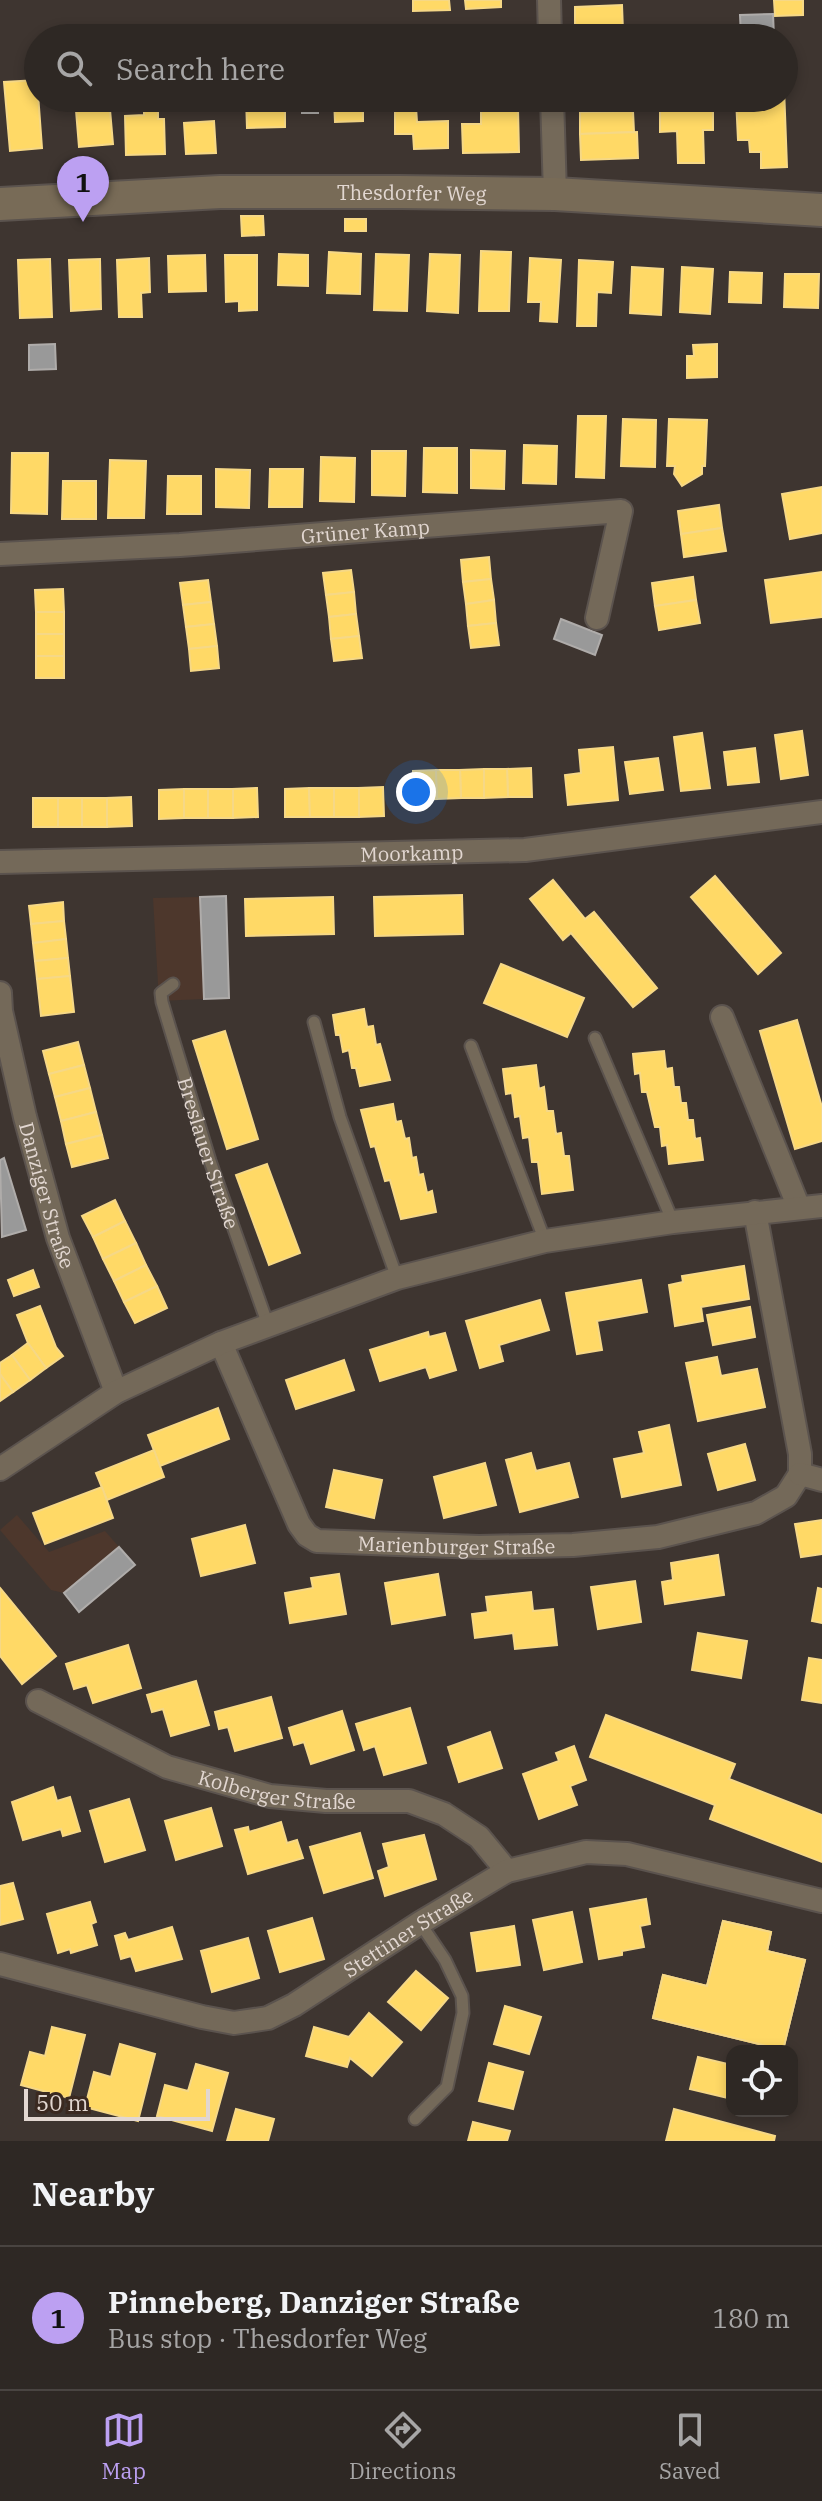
<!DOCTYPE html>
<html lang="en">
<head>
<meta charset="utf-8">
<style>
  body { margin:0; font-family:"IBM Plex Serif",serif; background:#36302c; color:#f1f3f6 }
  .controls { position:absolute; right:24px; bottom:24px; display:grid; overflow:hidden; border-radius:16px; box-shadow:0 4px 12px #0003 }
  .controls button { width:72px; height:72px; display:grid; place-items:center; padding:0; border:0; border-bottom:2px solid #494441; background:#2e2824; color:#f1f3f6; font:40px sans-serif }
  .scale { position:absolute; left:24px; bottom:20px; width:186px; box-sizing:border-box; padding-left:8px; border:4px solid #e2d7d1; border-top:0; font-size:22px; line-height:28px; white-space:nowrap; color:#e2d7d1; -webkit-text-stroke:6px #3a2920; paint-order:stroke }
  .you { position:absolute; left:416px; top:792px; width:28px; height:28px; margin:-20px; border:6px solid #fff; border-radius:50%; background:#1a73e8; box-shadow:0 0 0 12px #1a73e833 }
  .badge { display:grid; place-items:center; width:52px; height:52px; border-radius:50%; background:#bca0f2; color:#111; font-size:26px; font-weight:700 }
  .pin { position:absolute; translate:-50% -66px; filter:drop-shadow(0 2px 4px #0008) }
  .pin::after { content:''; position:absolute; top:42px; width:28px; height:24px; background:inherit; clip-path:polygon(0 0,100% 0,50% 100%) }
  .list { margin:0; padding:0; list-style:none }
  h2 { display:flex; justify-content:space-between; align-items:center; height:104px; margin:0; padding:0 32px; font-size:34px }
  h2 small { font-size:26px; font-weight:400; color:#a7a6a6 }
  .list li { display:grid; grid-template-columns:52px 1fr auto; gap:24px; align-items:center; box-sizing:border-box; height:144px; padding:0 32px; border-top:2px solid #494441 }
  .list b { display:block; font-size:30px; white-space:nowrap }
  .list p { margin:0; font-size:26px; white-space:nowrap; color:#a7a6a6 }
  .list em { font-size:26px; font-style:normal; color:#a7a6a6 }
  .icon { flex:none; width:44px; height:44px; fill:none; stroke:currentColor; stroke-width:2; stroke-linecap:round; stroke-linejoin:round }
  .map { position:relative; flex:none; width:822px; height:2141px; overflow:hidden }
  .search { position:absolute; background:#2e2824; box-shadow:0 4px 12px #0003; left:24px; right:24px; top:24px; height:88px; display:flex; align-items:center; gap:20px; box-sizing:border-box; padding:0 28px; border-radius:44px; color:#a7a6a6; font-size:30px }
  .sheet { height:248px; background:#2e2824 }
  nav { display:flex; justify-content:space-around; align-items:center; box-sizing:border-box; height:112px; border-top:2px solid #494441; background:#2e2824; font-size:22px; color:#a7a6a6 }
  nav a { display:grid; justify-items:center; gap:4px }
  nav .on { color:#bca0f2 }
  .map>svg:first-child { display:block }
  .built { fill:#4d372c }
  .homes { fill:#ffd966; stroke:#f6d886; stroke-width:2; fill-rule:evenodd }
  .industry { fill:#999; stroke:#afacaa; stroke-width:2 }
  .lines { fill:none; stroke-linecap:round; stroke-linejoin:round }
  .lane-casing { stroke:#5b534e; stroke-width:15 }
  .street-casing { stroke:#5b534e; stroke-width:26 }
  .secondary-casing { stroke:#5b534e; stroke-width:36 }
  .lane { stroke:#746959; stroke-width:11 }
  .street { stroke:#746959; stroke-width:22 }
  .secondary { stroke:#786b57; stroke-width:32 }
  .labels { text-anchor:middle; dominant-baseline:central; stroke-width:8; stroke-linejoin:round; paint-order:stroke }
  .street-label { font-size:20px; fill:#e2d7d1; stroke:#3a2920 }
</style>
</head>
<body>
<div class="map">
<svg width="822" height="2141" viewBox="0 0 822 2141">
  <rect width="100%" height="100%" fill="#3e3530"/>
  <g class="built">
    <path d="M200,897L204,999L159,1001L153,898Z"/>
    <path d="M17,1515L49,1552L105,1531L119,1547L64,1593L51,1590L0,1530Z"/>
  </g>
  <g class="homes">
    <path d="M413,0H449L450,10L413,11Z"/>
    <path d="M465,0H501V7L466,9Z"/>
    <path d="M774,0H803V15L775,16Z"/>
    <path d="M622,5L623,31L575,32V7Z"/>
    <path d="M37,80L42,148L10,151L4,82Z"/>
    <path d="M784,87L787,167L761,168V152H750L749,140H738L736,98H784Z"/>
    <path d="M75,98H109L113,144L79,147Z"/>
    <path d="M246,98H285V127L247,128Z"/>
    <path d="M334,98H363V121L335,122Z"/>
    <path d="M660,98L713,99V130H703L704,163H678L677,131L660,132Z"/>
    <path d="M158,106V119H164L165,154L126,155L125,116L144,115V107Z"/>
    <path d="M416,107L417,122L448,121V148L414,149L413,134H395V108Z"/>
    <path d="M518,108L519,152L463,153L462,124H481V109Z"/>
    <path d="M633,111L634,132L580,134V112Z"/>
    <path d="M214,121L216,153L186,154L184,123Z"/>
    <path d="M637,132L638,158L581,160L580,134Z"/>
    <path d="M241,216H263L264,235L242,236Z"/>
    <rect x="345" y="219" width="21" height="12"/>
    <path d="M481,251L511,252L509,311H479Z"/>
    <path d="M329,252L361,254L360,294L327,293Z"/>
    <path d="M279,254L308,255V286L278,285Z"/>
    <path d="M376,254L409,255L407,311L374,310Z"/>
    <path d="M430,254L460,255L458,313L427,311Z"/>
    <path d="M205,255L206,291L169,292L168,256Z"/>
    <path d="M225,255H257V310L239,311V301L226,302Z"/>
    <path d="M149,258L150,292L141,293L142,317H119L117,260Z"/>
    <path d="M530,258L561,260L557,322L540,321L541,302H528Z"/>
    <path d="M50,259L52,317L20,318L18,260Z"/>
    <path d="M100,259L101,309L71,311L69,260Z"/>
    <path d="M579,260L613,262L611,293L597,292L596,326H577Z"/>
    <path d="M632,267L663,269L661,315L630,313Z"/>
    <path d="M682,267L713,269L710,314L680,312Z"/>
    <path d="M730,272L762,273L761,303L729,302Z"/>
    <path d="M785,274H819L818,308L784,307Z"/>
    <path d="M717,344V377L687,378V356H694L693,345Z"/>
    <path d="M578,416H606L604,478L576,477Z"/>
    <path d="M623,419L656,420L655,467L621,466Z"/>
    <path d="M669,419L707,420L705,466H702V474L682,486L674,474L675,466H667Z"/>
    <path d="M524,445L557,446L556,484L523,483Z"/>
    <path d="M424,448H457V493L423,492Z"/>
    <path d="M471,450L505,451L504,489L471,488Z"/>
    <path d="M372,451H406L405,496L372,495Z"/>
    <path d="M12,453H48L47,514L11,513Z"/>
    <path d="M321,457L355,458L354,502L320,501Z"/>
    <path d="M110,460L146,461L144,518H108Z"/>
    <path d="M216,469L250,470L249,508L216,507Z"/>
    <path d="M270,469H303L302,507H269Z"/>
    <path d="M168,476H201V514H167Z"/>
    <path d="M63,481H96V519H62Z"/>
    <path d="M822,487V533L790,539L782,494Z"/>
    <path d="M719,505L722,528L681,534L678,511Z"/>
    <path d="M722,528L726,551L684,557L681,534Z"/>
    <path d="M489,557L491,579L463,582L461,560Z"/>
    <path d="M351,570L354,592L326,595L323,573Z"/>
    <path d="M822,572V617L771,623L765,580Z"/>
    <path d="M693,577L696,600L655,606L652,583Z"/>
    <path d="M491,579L494,600L466,604L463,582Z"/>
    <path d="M208,580L211,602L183,605L180,583Z"/>
    <path d="M63,589L64,612H36L35,590Z"/>
    <path d="M354,592L356,614L329,617L326,595Z"/>
    <path d="M494,600L496,623L468,626L466,604Z"/>
    <path d="M696,600L700,623L659,630L655,606Z"/>
    <path d="M211,602L214,624L186,627L183,605Z"/>
    <rect x="36" y="612" width="28" height="22"/>
    <path d="M356,614L359,636L331,639L329,617Z"/>
    <path d="M496,623L499,645L471,648L468,626Z"/>
    <path d="M214,624L217,646L189,649L186,627Z"/>
    <rect x="36" y="634" width="28" height="22"/>
    <path d="M359,636L362,658L334,661L331,639Z"/>
    <path d="M217,646L219,668L191,671L189,649Z"/>
    <rect x="36" y="656" width="28" height="22"/>
    <path d="M802,731L808,775L781,779L775,735Z"/>
    <path d="M702,733L710,788L681,791L674,737Z"/>
    <path d="M613,747L618,800L568,805L565,775L581,773L579,750Z"/>
    <path d="M755,748L759,782L728,785L724,752Z"/>
    <path d="M658,758L663,790L630,794L625,762Z"/>
    <path d="M531,768L532,797H508L507,769Z"/>
    <path d="M484,769V798H461L460,770Z"/>
    <path d="M484,769H507L508,797L484,798Z"/>
    <path d="M436,770L437,799L413,800V771Z"/>
    <path d="M436,770H460L461,798L437,799Z"/>
    <path d="M383,787L384,816L359,817V788Z"/>
    <path d="M257,788L258,817L233,818V789Z"/>
    <path d="M309,788L310,817H285V789Z"/>
    <path d="M309,788H334V817H310Z"/>
    <rect x="334" y="788" width="25" height="29"/>
    <path d="M184,789V818L159,819V790Z"/>
    <rect x="184" y="789" width="24" height="29"/>
    <rect x="208" y="789" width="25" height="29"/>
    <path d="M131,797L132,826L107,827V798Z"/>
    <rect x="33" y="798" width="25" height="29"/>
    <rect x="58" y="798" width="24" height="29"/>
    <rect x="82" y="798" width="25" height="29"/>
    <path d="M715,876L781,953L758,974L691,897Z"/>
    <path d="M553,880L585,919L594,912L657,988L633,1007L571,933L563,940L530,899Z"/>
    <path d="M462,895L463,934L375,936L374,897Z"/>
    <path d="M333,897L334,934L246,936L245,899Z"/>
    <path d="M63,902L64,921L31,924L29,906Z"/>
    <path d="M64,921L66,939L33,943L31,924Z"/>
    <path d="M66,939L68,958L35,961L33,943Z"/>
    <path d="M68,958L70,976L37,979L35,961Z"/>
    <path d="M501,964L584,998L567,1037L484,1003Z"/>
    <path d="M70,976L74,1012L41,1016L37,979Z"/>
    <path d="M364,1009L367,1027L373,1026L376,1045L380,1044L390,1080L360,1086L356,1068H352L349,1050L343,1052L340,1035H336L333,1015Z"/>
    <path d="M797,1020L822,1107V1141L795,1149L760,1031Z"/>
    <path d="M225,1031L258,1139L227,1149L193,1041Z"/>
    <path d="M78,1042L84,1065L49,1074L43,1051Z"/>
    <path d="M664,1051L666,1069L672,1068L674,1087H679L681,1103H686L688,1120H693L695,1139L700,1138L703,1160L669,1164L667,1145L662,1146L660,1127H655L647,1092H642L640,1073L635,1074L633,1054Z"/>
    <path d="M84,1065L90,1088L55,1097L49,1074Z"/>
    <path d="M536,1065L539,1089L544,1087L547,1111H553L556,1134L561,1133L564,1156H569L573,1190L542,1194L538,1162H532L529,1137L523,1138L520,1116L515,1117L512,1093L506,1094L503,1069Z"/>
    <path d="M90,1088L96,1112L61,1121L55,1097Z"/>
    <path d="M393,1104L396,1122L401,1121L405,1139L409,1138L412,1158L416,1157L419,1175L423,1174L427,1193L432,1191L436,1212L401,1219L390,1180L385,1181L375,1146L371,1147L361,1110Z"/>
    <path d="M96,1112L102,1135L66,1144L61,1121Z"/>
    <path d="M102,1135L108,1158L72,1167L66,1144Z"/>
    <path d="M267,1164L300,1253L269,1265L236,1175Z"/>
    <path d="M115,1200L125,1221L93,1237L82,1216Z"/>
    <path d="M125,1221L136,1243L103,1259L93,1237Z"/>
    <path d="M136,1243L146,1265L114,1281L103,1259Z"/>
    <path d="M146,1265L157,1286L124,1302L114,1281Z"/>
    <path d="M744,1266L749,1299L701,1307L703,1321L675,1326L669,1285L683,1282L682,1276Z"/>
    <path d="M33,1270L39,1287L14,1296L8,1280Z"/>
    <path d="M641,1280L647,1312L597,1321L602,1350L577,1354L566,1293Z"/>
    <path d="M157,1286L167,1308L135,1323L124,1302Z"/>
    <path d="M540,1300L549,1330L499,1345L503,1361L480,1368L466,1321Z"/>
    <path d="M40,1306L56,1347L63,1356L46,1368L28,1343L17,1315Z"/>
    <path d="M750,1307L755,1337L713,1345L707,1315Z"/>
    <path d="M428,1332L429,1337L445,1333L456,1370L430,1378L426,1367L380,1381L370,1350Z"/>
    <path d="M28,1343L46,1368L30,1380L12,1355Z"/>
    <path d="M12,1355L30,1380L13,1392L0,1374V1363Z"/>
    <path d="M717,1357L721,1376L757,1369L765,1407L698,1421L686,1363Z"/>
    <path d="M344,1360L354,1390L296,1409L286,1380Z"/>
    <path d="M0,1374L13,1392L0,1401Z"/>
    <path d="M218,1408L229,1439L160,1466L148,1435Z"/>
    <path d="M669,1425L681,1485L622,1497L614,1459L644,1453L639,1432Z"/>
    <path d="M745,1444L755,1480L718,1490L708,1454Z"/>
    <path d="M154,1450L164,1477L107,1500L96,1473Z"/>
    <path d="M531,1453L536,1471L569,1463L578,1497L520,1512L506,1460Z"/>
    <path d="M485,1463L496,1505L444,1518L434,1477Z"/>
    <path d="M334,1470L382,1480L374,1518L326,1507Z"/>
    <path d="M102,1487L113,1518L45,1544L33,1513Z"/>
    <path d="M822,1520V1554L801,1557L795,1524Z"/>
    <path d="M245,1525L255,1563L201,1576L192,1539Z"/>
    <path d="M718,1555L724,1595L665,1604L662,1582L673,1580L671,1563Z"/>
    <path d="M339,1574L346,1614L290,1623L285,1593L313,1588L311,1578Z"/>
    <path d="M438,1574L445,1615L392,1624L385,1583Z"/>
    <path d="M635,1581L641,1622L598,1629L591,1587Z"/>
    <path d="M0,1588L56,1656L22,1684L0,1656Z"/>
    <path d="M818,1588L822,1589V1623L812,1621Z"/>
    <path d="M531,1592L533,1611L553,1609L557,1645L515,1649L513,1633L475,1638L472,1614L488,1612L486,1597Z"/>
    <path d="M698,1633L747,1641L741,1678L692,1670Z"/>
    <path d="M128,1645L141,1688L93,1703L87,1685L74,1689L66,1664Z"/>
    <path d="M809,1658L822,1660V1703L802,1700Z"/>
    <path d="M196,1681L209,1725L171,1736L163,1709L152,1712L147,1695Z"/>
    <path d="M271,1697L282,1738L235,1751L228,1727L219,1729L215,1712Z"/>
    <path d="M410,1708L426,1763L384,1775L375,1746L364,1750L356,1724Z"/>
    <path d="M342,1711L354,1750L311,1764L304,1742L294,1745L289,1728Z"/>
    <path d="M606,1715L735,1764L729,1779L822,1815V1862L710,1819L715,1805L590,1757Z"/>
    <path d="M490,1732L502,1768L459,1782L448,1747Z"/>
    <path d="M574,1746L586,1780L570,1786L577,1805L539,1819L523,1774L559,1761L556,1753Z"/>
    <path d="M53,1787L57,1801L70,1797L80,1831L63,1836L61,1829L23,1840L12,1802Z"/>
    <path d="M129,1799L145,1850L105,1862L90,1811Z"/>
    <path d="M211,1808L222,1846L176,1860L165,1821Z"/>
    <path d="M281,1822L287,1843L297,1840L303,1858L248,1874L235,1830L248,1827L249,1832Z"/>
    <path d="M360,1833L373,1878L324,1893L310,1847Z"/>
    <path d="M424,1835L436,1879L385,1896L378,1871L389,1867L383,1844Z"/>
    <path d="M13,1883L23,1919L0,1925V1886Z"/>
    <path d="M646,1899L650,1924L640,1926L644,1947L622,1951V1955L599,1959L590,1909Z"/>
    <path d="M90,1902L96,1922L91,1924L97,1945L71,1953L70,1949L58,1953L47,1914Z"/>
    <path d="M572,1912L582,1962L544,1970L533,1920Z"/>
    <path d="M312,1918L324,1959L280,1972L268,1931Z"/>
    <path d="M723,1921L771,1932L767,1951L805,1960L783,2050L653,2018L663,1975L707,1986ZM732,1962L758,1968L750,2002L724,1996Z"/>
    <path d="M723,1921L771,1932L767,1951L805,1960L783,2050L653,2018L663,1975L707,1986Z"/>
    <path d="M514,1926L520,1965L477,1971L471,1933Z"/>
    <path d="M172,1927L182,1959L136,1971L131,1956L121,1959L115,1936L125,1933L128,1940Z"/>
    <path d="M248,1938L259,1978L212,1992L201,1951Z"/>
    <path d="M416,1971L448,1998L421,2030L388,2002Z"/>
    <path d="M505,2006L541,2017L529,2054L494,2044Z"/>
    <path d="M369,2013L402,2042L372,2076L350,2058L347,2067L306,2056L314,2027L349,2037Z"/>
    <path d="M52,2027L85,2035L69,2098L21,2085L30,2052L45,2056Z"/>
    <path d="M120,2044L155,2054L138,2121L85,2107L94,2072L111,2077Z"/>
    <path d="M698,2057L732,2065V2099L690,2089Z"/>
    <path d="M489,2063L523,2072L513,2109L479,2101Z"/>
    <path d="M196,2064L228,2073L212,2131L157,2116L165,2085L188,2091Z"/>
    <path d="M236,2109L274,2119L268,2141H227Z"/>
    <path d="M674,2109L775,2136L774,2141H666Z"/>
    <path d="M473,2122L510,2131L507,2141H468Z"/>
  </g>
  <g class="industry">
    <path d="M773,14L774,37L741,38L740,15Z"/>
    <rect x="302" y="98" width="16" height="15"/>
    <path d="M55,344L56,369L29,370V345Z"/>
    <path d="M561,619L602,635L595,655L554,639Z"/>
    <path d="M226,896L229,998L204,999L200,897Z"/>
    <path d="M4,1158L26,1230L2,1237L0,1160Z"/>
    <path d="M119,1547L135,1565L79,1612L64,1593Z"/>
  </g>
  <g class="lines">
    <g class="lane-casing">
      <g id="lane">
        <path id="s1" d="M173,984L161,993L162,1002L210,1161L268,1325"/>
        <path d="M314,1022L340,1117L397,1278"/>
        <path d="M595,1038L673,1222"/>
        <path d="M471,1046L545,1241"/>
        <path d="M415,2119L447,2087L463,2013L462,1996L445,1960L420,1923"/>
      </g>
    </g>
    <g class="street-casing">
      <g id="street">
        <path d="M549,0L550,38"/>
        <path d="M552,98L555,194"/>
        <path id="s2" d="M0,554L180,545L621,511L597,618"/>
        <path id="s3" d="M0,862L525,850L822,812"/>
        <path id="s4" d="M0,993L1,1011L25,1117L58,1238L116,1392"/>
        <path d="M722,1017L799,1208"/>
        <path id="s5" d="M221,1343L299,1524L307,1535L317,1541L479,1547L573,1545L658,1537L756,1513L786,1496L800,1474V1454L755,1212"/>
        <path d="M0,1469L116,1392L221,1343L397,1278L545,1241L673,1222L822,1206"/>
        <path d="M800,1474L822,1480"/>
        <path id="s6" d="M38,1701L167,1767L270,1796L326,1801H409L444,1814L479,1837L507,1871"/>
        <path id="s7" d="M0,1964L202,2017L234,2023L268,2018L294,2005L420,1923L507,1871L586,1852L627,1854L822,1901"/>
      </g>
    </g>
    <g class="secondary-casing">
      <g id="secondary">
        <path id="s8" d="M0,204L220,192H401L555,194L822,210"/>
      </g>
    </g>
    <use href="#lane" class="lane"/>
    <use href="#street" class="street"/>
    <use href="#secondary" class="secondary"/>
  </g>
  <g class="labels">
    <g class="street-label">
      <text stroke="none"><textPath href="#s8" startOffset="412">Thesdorfer Weg</textPath></text>
      <text stroke="none"><textPath href="#s2" startOffset="366">Grüner Kamp</textPath></text>
      <text stroke="none"><textPath href="#s3" startOffset="412">Moorkamp</textPath></text>
      <text stroke="none"><textPath href="#s1" startOffset="182">Breslauer Straße</textPath></text>
      <text stroke="none"><textPath href="#s4" startOffset="208">Danziger Straße</textPath></text>
      <text stroke="none"><textPath href="#s5" startOffset="362">Marienburger Straße</textPath></text>
      <text stroke="none"><textPath href="#s6" startOffset="258">Kolberger Straße</textPath></text>
      <text stroke="none"><textPath href="#s7" startOffset="440">Stettiner Straße</textPath></text>
    </g>
  </g>
</svg>
<div class="controls">
<button><svg class="icon" aria-label="locate" viewBox="0 0 24 24"><circle cx="12" cy="12" r="6"/><path d="M12 2v4M12 18v4M2 12h4M18 12h4"/></svg></button>
</div>
<div class="scale">50 m</div>
<div class="you"></div>
<div class="pin badge" style="left:83px;top:222px">1</div>
<div class="search"><svg class="icon" aria-label="search" viewBox="0 0 24 24"><circle cx="10" cy="10" r="6"/><path d="M15 15l6 6"/></svg>Search here</div>
</div>
<section class="sheet">
<h2>Nearby<small></small></h2>
<ul class="list">
<li><span class="badge">1</span><div><b>Pinneberg, Danziger Straße</b><p>Bus stop · Thesdorfer Weg</p></div><em>180 m</em></li>
</ul>
</section>
<nav>
<a class="on"><svg class="icon" aria-label="map" viewBox="0 0 24 24"><path d="M3 6l6-2 6 2 6-2v14l-6 2-6-2-6 2zM9 4v14M15 6v14"/></svg>Map</a>
<a><svg class="icon" aria-label="directions" viewBox="0 0 24 24"><path d="M12 3l9 9-9 9-9-9zM9 14v-3h6M13 9l2 2-2 2"/></svg>Directions</a>
<a><svg class="icon" aria-label="saved" viewBox="0 0 24 24"><path d="M7 4h10v16l-5-4-5 4z"/></svg>Saved</a>
</nav>
</body>
</html>
